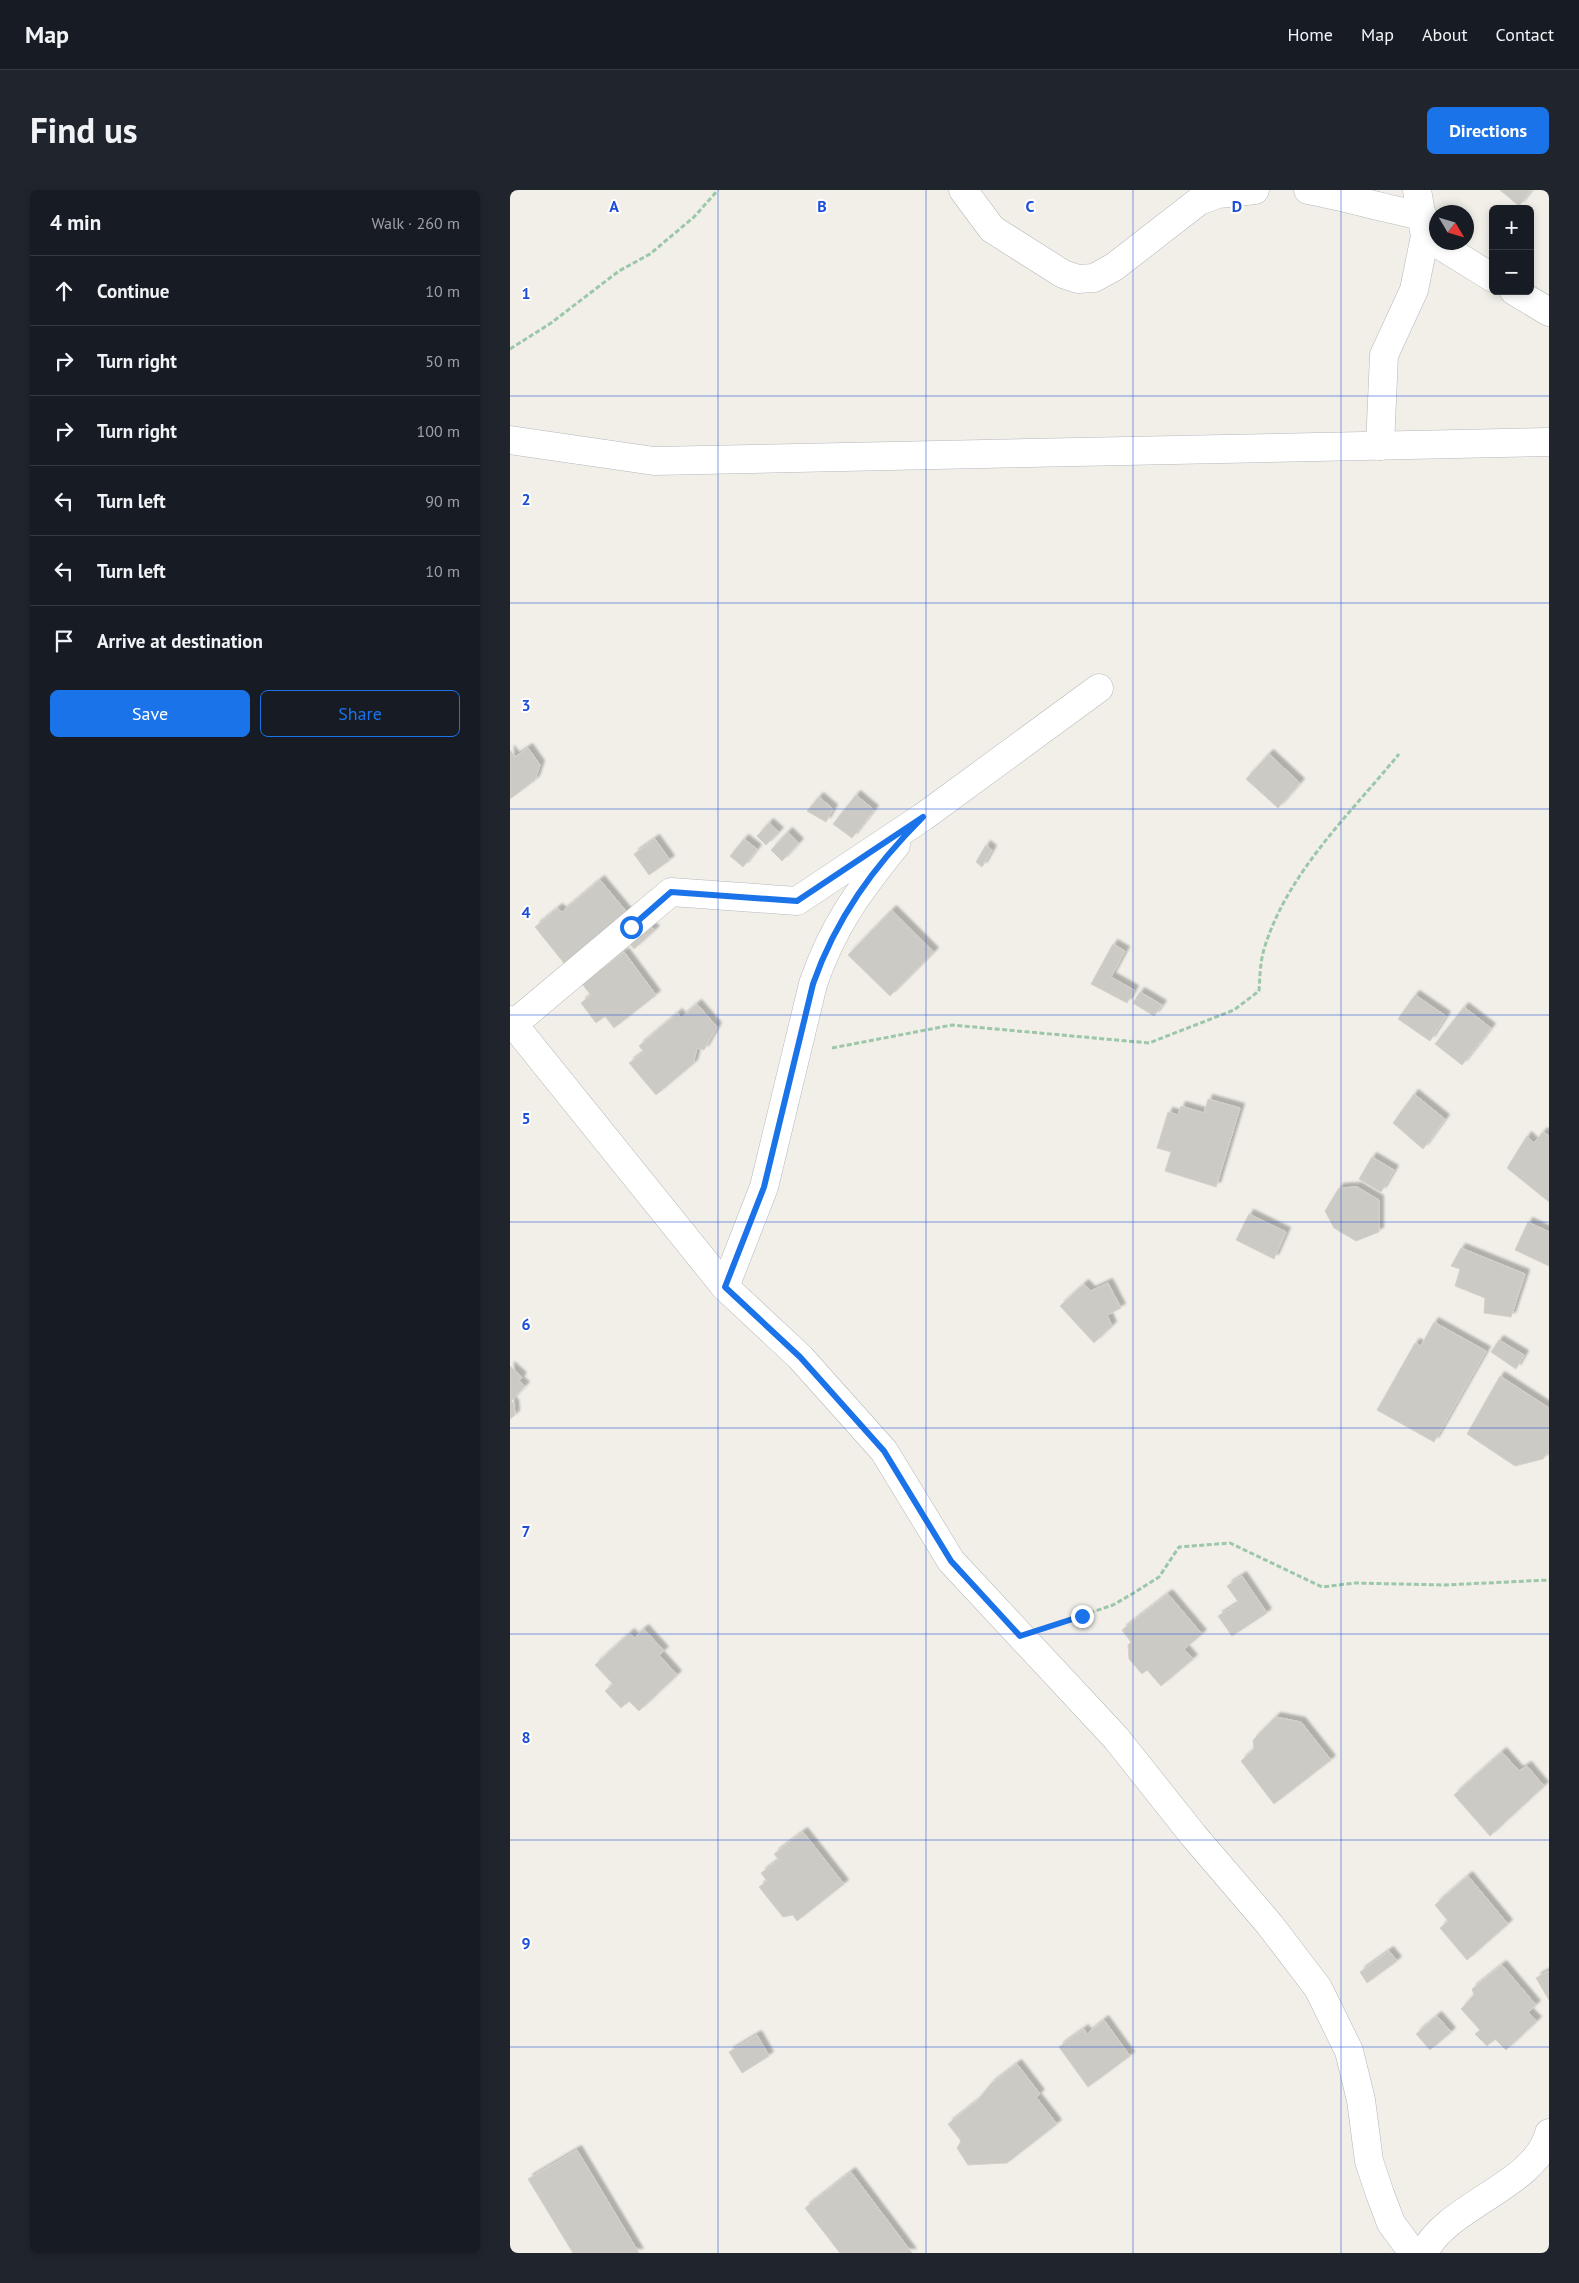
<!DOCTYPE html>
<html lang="en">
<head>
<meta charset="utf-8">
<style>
  body { margin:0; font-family:"PT Sans",sans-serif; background:#20242c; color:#f1f3f6 }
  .controls { position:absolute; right:15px; top:15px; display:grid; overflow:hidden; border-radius:8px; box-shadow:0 2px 8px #0003 }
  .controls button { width:45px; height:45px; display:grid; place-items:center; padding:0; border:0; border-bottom:1px solid #363941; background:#171b24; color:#f1f3f6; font:25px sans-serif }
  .compass { position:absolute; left:919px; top:15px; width:45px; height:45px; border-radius:50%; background:#171b24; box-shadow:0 2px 8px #0003; rotate:128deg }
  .stop { position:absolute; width:15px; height:15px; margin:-11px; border:4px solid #1a73e8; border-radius:50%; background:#fff }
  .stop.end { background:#1a73e8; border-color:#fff; box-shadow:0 1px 5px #0008 }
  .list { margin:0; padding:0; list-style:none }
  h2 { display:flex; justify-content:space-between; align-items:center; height:65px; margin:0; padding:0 20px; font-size:21px }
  h2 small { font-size:16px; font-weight:400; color:#9ea1a6 }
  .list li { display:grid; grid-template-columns:32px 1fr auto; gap:15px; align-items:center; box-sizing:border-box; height:70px; padding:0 20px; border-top:1px solid #363941 }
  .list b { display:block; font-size:19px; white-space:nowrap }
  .list em { font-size:16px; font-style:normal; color:#9ea1a6 }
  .actions { display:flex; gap:10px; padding:15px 20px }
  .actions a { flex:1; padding:11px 0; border:1px solid #1a73e8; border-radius:8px; text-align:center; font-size:18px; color:#1a73e8 }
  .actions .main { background:#1a73e8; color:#fff }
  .icon { flex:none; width:28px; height:28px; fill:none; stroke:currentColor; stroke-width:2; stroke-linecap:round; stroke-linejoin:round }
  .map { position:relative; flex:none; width:1039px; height:2063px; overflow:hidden; border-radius:8px }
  header { display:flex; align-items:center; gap:30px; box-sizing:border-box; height:70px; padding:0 25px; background:#171b24; border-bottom:1px solid #363941 }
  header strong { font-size:24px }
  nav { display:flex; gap:28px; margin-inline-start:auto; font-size:18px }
  .intro { display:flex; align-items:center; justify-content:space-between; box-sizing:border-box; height:120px; padding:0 30px }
  h1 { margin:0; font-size:35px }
  .button { padding:12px 22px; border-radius:8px; background:#1a73e8; color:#fff; font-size:18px; font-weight:700 }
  main { display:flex; gap:30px; padding:0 30px }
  aside { flex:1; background:#171b24; border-radius:8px; box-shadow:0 2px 8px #0003 }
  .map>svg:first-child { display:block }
  .building { fill:#cccac5; stroke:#d6d1c6; filter:url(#shadow) }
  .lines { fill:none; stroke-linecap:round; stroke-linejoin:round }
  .street-casing { stroke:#b5b8bc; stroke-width:29 }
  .path { stroke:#9cc7a9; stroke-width:3; stroke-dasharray:5 2.5; stroke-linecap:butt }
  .street { stroke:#fff; stroke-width:28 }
  .route { stroke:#1a73e8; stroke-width:6 }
  .grid { fill:none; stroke:#1d4ed8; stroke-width:1; stroke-opacity:0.55 }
  .grid-label { font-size:16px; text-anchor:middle; font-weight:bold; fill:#1d4ed8; stroke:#fff; stroke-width:4; stroke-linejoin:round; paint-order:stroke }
</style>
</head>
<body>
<header>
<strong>Map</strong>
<nav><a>Home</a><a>Map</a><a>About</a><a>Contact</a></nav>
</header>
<div class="intro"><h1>Find us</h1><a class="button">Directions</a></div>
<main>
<aside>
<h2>4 min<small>Walk · 260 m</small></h2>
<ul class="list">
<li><svg class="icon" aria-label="ahead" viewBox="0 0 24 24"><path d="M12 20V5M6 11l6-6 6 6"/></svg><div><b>Continue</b></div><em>10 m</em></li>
<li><svg class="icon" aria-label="right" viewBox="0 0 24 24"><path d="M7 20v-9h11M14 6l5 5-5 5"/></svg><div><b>Turn right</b></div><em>50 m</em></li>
<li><svg class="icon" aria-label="right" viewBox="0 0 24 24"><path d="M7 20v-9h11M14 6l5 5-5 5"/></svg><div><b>Turn right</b></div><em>100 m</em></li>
<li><svg class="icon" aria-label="left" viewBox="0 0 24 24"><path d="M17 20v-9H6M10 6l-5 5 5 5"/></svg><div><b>Turn left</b></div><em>90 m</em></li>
<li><svg class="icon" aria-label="left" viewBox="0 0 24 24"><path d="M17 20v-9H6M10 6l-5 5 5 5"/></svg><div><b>Turn left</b></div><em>10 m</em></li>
<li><svg class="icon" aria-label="arrive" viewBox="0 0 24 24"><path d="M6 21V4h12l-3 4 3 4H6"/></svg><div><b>Arrive at destination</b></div></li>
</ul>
<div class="actions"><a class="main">Save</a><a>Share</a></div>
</aside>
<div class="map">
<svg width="1039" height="2063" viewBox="0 0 1039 2063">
  <defs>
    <filter id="shadow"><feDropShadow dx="4.5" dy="-4.5" stdDeviation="1" flood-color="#0004"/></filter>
  </defs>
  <rect width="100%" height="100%" fill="#f1efe8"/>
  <g class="building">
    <path d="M990,0H1021L1009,16Z"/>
    <path d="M18,558L30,575L25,590L0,609V560L5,567Z"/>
    <path d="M759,564L790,593L768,618L736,589Z"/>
    <path d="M346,605L364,620L342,648L323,634Z"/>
    <path d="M309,607L323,619L316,632L297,621Z"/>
    <path d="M259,633L269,642L256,655L247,646Z"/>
    <path d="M278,642L289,653L272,671L261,660Z"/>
    <path d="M145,649L160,670L139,685L124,664Z"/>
    <path d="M234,649L247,659L233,677L220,666Z"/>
    <path d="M476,655L482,660L472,677L466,672Z"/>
    <path d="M90,690L120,726L58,778L25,737L48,718L52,722Z"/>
    <path d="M382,720L424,762L380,806L338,765Z"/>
    <path d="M136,734L145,740L124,759L117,750Z"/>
    <path d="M603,754L615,761L601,787L624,800L617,813L581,794Z"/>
    <path d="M114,762L146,805L104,838L95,826L86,833L71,813L81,805L72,794Z"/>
    <path d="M630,802L652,815L644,826L623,813Z"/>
    <path d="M905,805L936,826L920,851L888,829Z"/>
    <path d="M187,814L207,837L194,860L187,858L183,874L146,905L119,873L134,862L129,856L168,823L171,828Z"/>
    <path d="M954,817L981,838L952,875L925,854Z"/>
    <path d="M904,904L935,929L913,959L883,933Z"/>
    <path d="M698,909L730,918L706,997L655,981L661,962L647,958L658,922L668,925L671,916L694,923Z"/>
    <path d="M1033,942L1039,946V1012L997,978L1017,946L1024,953Z"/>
    <path d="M862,967L884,980L871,1002L849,989Z"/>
    <path d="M847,997L869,1010V1042L846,1051L824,1038L815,1021L829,998Z"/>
    <path d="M739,1024L776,1042L764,1069L726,1050Z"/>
    <path d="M1018,1032L1039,1042V1076L1005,1060Z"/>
    <path d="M951,1058L1015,1084L1001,1127L974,1123L975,1108L945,1096L950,1079L941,1076Z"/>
    <path d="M598,1093L611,1118L597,1125L602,1136L584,1153L550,1116L574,1094L581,1101Z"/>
    <path d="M924,1132L976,1161L924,1252L867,1220L905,1153L911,1156Z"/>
    <path d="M989,1150L1014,1165L1006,1179L981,1162Z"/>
    <path d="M0,1176L12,1187L9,1191L15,1196L1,1211L4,1214L5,1225L0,1229Z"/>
    <path d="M990,1186L1039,1218V1260L1033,1269L1005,1276L957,1244Z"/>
    <path d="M732,1386L757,1423L722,1446L708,1426L729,1413L717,1396Z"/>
    <path d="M658,1404L692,1444L674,1459L683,1469L651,1496L637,1480L632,1484L619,1469L618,1455L621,1452L612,1440Z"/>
    <path d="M134,1439L154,1461L149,1465L167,1485L129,1521L119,1511L111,1518L95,1501L103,1494L85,1475L120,1443L124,1448Z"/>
    <path d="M766,1527L791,1532L821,1570L764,1614L731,1571L744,1559L743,1550Z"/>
    <path d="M992,1562L1009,1581L1017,1576L1034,1596L980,1646L944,1605Z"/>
    <path d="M293,1642L334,1694L287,1731L283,1725L273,1727L249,1697L257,1691L251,1683L269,1670L264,1664Z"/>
    <path d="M958,1686L998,1734L957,1770L930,1738L938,1731L925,1715Z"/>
    <path d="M879,1761L887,1771L857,1793L850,1782Z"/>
    <path d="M992,1775L1026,1815L1018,1822L1027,1831L996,1860L985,1849L977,1856L965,1844L970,1840L951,1819L964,1805L962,1799Z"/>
    <path d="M1038,1781L1039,1782V1810L1026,1788Z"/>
    <path d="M927,1826L941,1842L920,1860L906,1844Z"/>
    <path d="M594,1830L620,1866L578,1897L549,1857L574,1839L577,1844Z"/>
    <path d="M247,1845L259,1866L232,1883L219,1862Z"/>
    <path d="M507,1874L530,1904L526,1907L547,1934L497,1973L458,1975L447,1958L451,1951L438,1934L466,1912L481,1894Z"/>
    <path d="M67,1960L129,2063H63L18,1989Z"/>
    <path d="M341,1982L402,2063H330L295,2018Z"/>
  </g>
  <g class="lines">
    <g class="street-casing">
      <g id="street">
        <path d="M453,0L482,39L553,84L568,89L584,88L604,77L689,11L708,4L745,0"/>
        <path d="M798,0C837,7 874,19 913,26"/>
        <path d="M915,46L983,88"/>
        <path d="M1004,101L1039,122"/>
        <path d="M0,250L144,271L1039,252"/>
        <path d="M870,256L874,165L904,100L915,46L907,0"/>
        <path d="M0,830L215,1097L290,1167L374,1261L441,1371L606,1548L683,1645L760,1735L808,1798L839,1861L851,1910L859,1971L870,2004L881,2033L903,2063"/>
        <path d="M0,837L161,702L287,711L413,627L589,498"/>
        <path d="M215,1097L254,997L303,794C323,736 348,702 386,655"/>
        <path d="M914,2063C935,2016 1027,1995 1039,1943"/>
      </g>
    </g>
    <g class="path">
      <path d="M0,159L41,133L109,81L140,64L184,27L208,0"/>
      <path d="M322,858L442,835L639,853L724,820L749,801C750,786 750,771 755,756C779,681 840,624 889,564"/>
      <path d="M544,1435L603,1415L622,1404L649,1387L669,1357L720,1353L812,1397L845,1393L935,1395L1039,1390"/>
    </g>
    <use href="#street" class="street"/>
  </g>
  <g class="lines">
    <path class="route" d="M121,737L161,702L287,711L413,627C364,676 326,728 303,794L254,997L215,1097L290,1167L374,1261L441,1371L510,1446L572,1426"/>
  </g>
  <path class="grid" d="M208,0V2063M416,0V2063M623,0V2063M831,0V2063M0,206H1039M0,413H1039M0,619H1039M0,825H1039M0,1032H1039M0,1238H1039M0,1444H1039M0,1650H1039M0,1857H1039"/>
  <g class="grid-label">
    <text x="104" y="22">A</text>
    <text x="312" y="22">B</text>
    <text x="520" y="22">C</text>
    <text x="727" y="22">D</text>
    <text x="16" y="109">1</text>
    <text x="16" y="315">2</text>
    <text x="16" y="521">3</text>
    <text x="16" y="728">4</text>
    <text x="16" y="934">5</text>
    <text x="16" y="1140">6</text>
    <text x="16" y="1347">7</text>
    <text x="16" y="1553">8</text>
    <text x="16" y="1759">9</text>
  </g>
</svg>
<div class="controls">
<button>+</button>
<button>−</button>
</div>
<svg class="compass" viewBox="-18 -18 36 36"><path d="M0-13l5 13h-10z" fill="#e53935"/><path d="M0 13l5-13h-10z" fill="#9ea1a6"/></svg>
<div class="stop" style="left:121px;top:737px"></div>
<div class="stop end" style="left:572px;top:1426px"></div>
</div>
</main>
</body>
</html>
